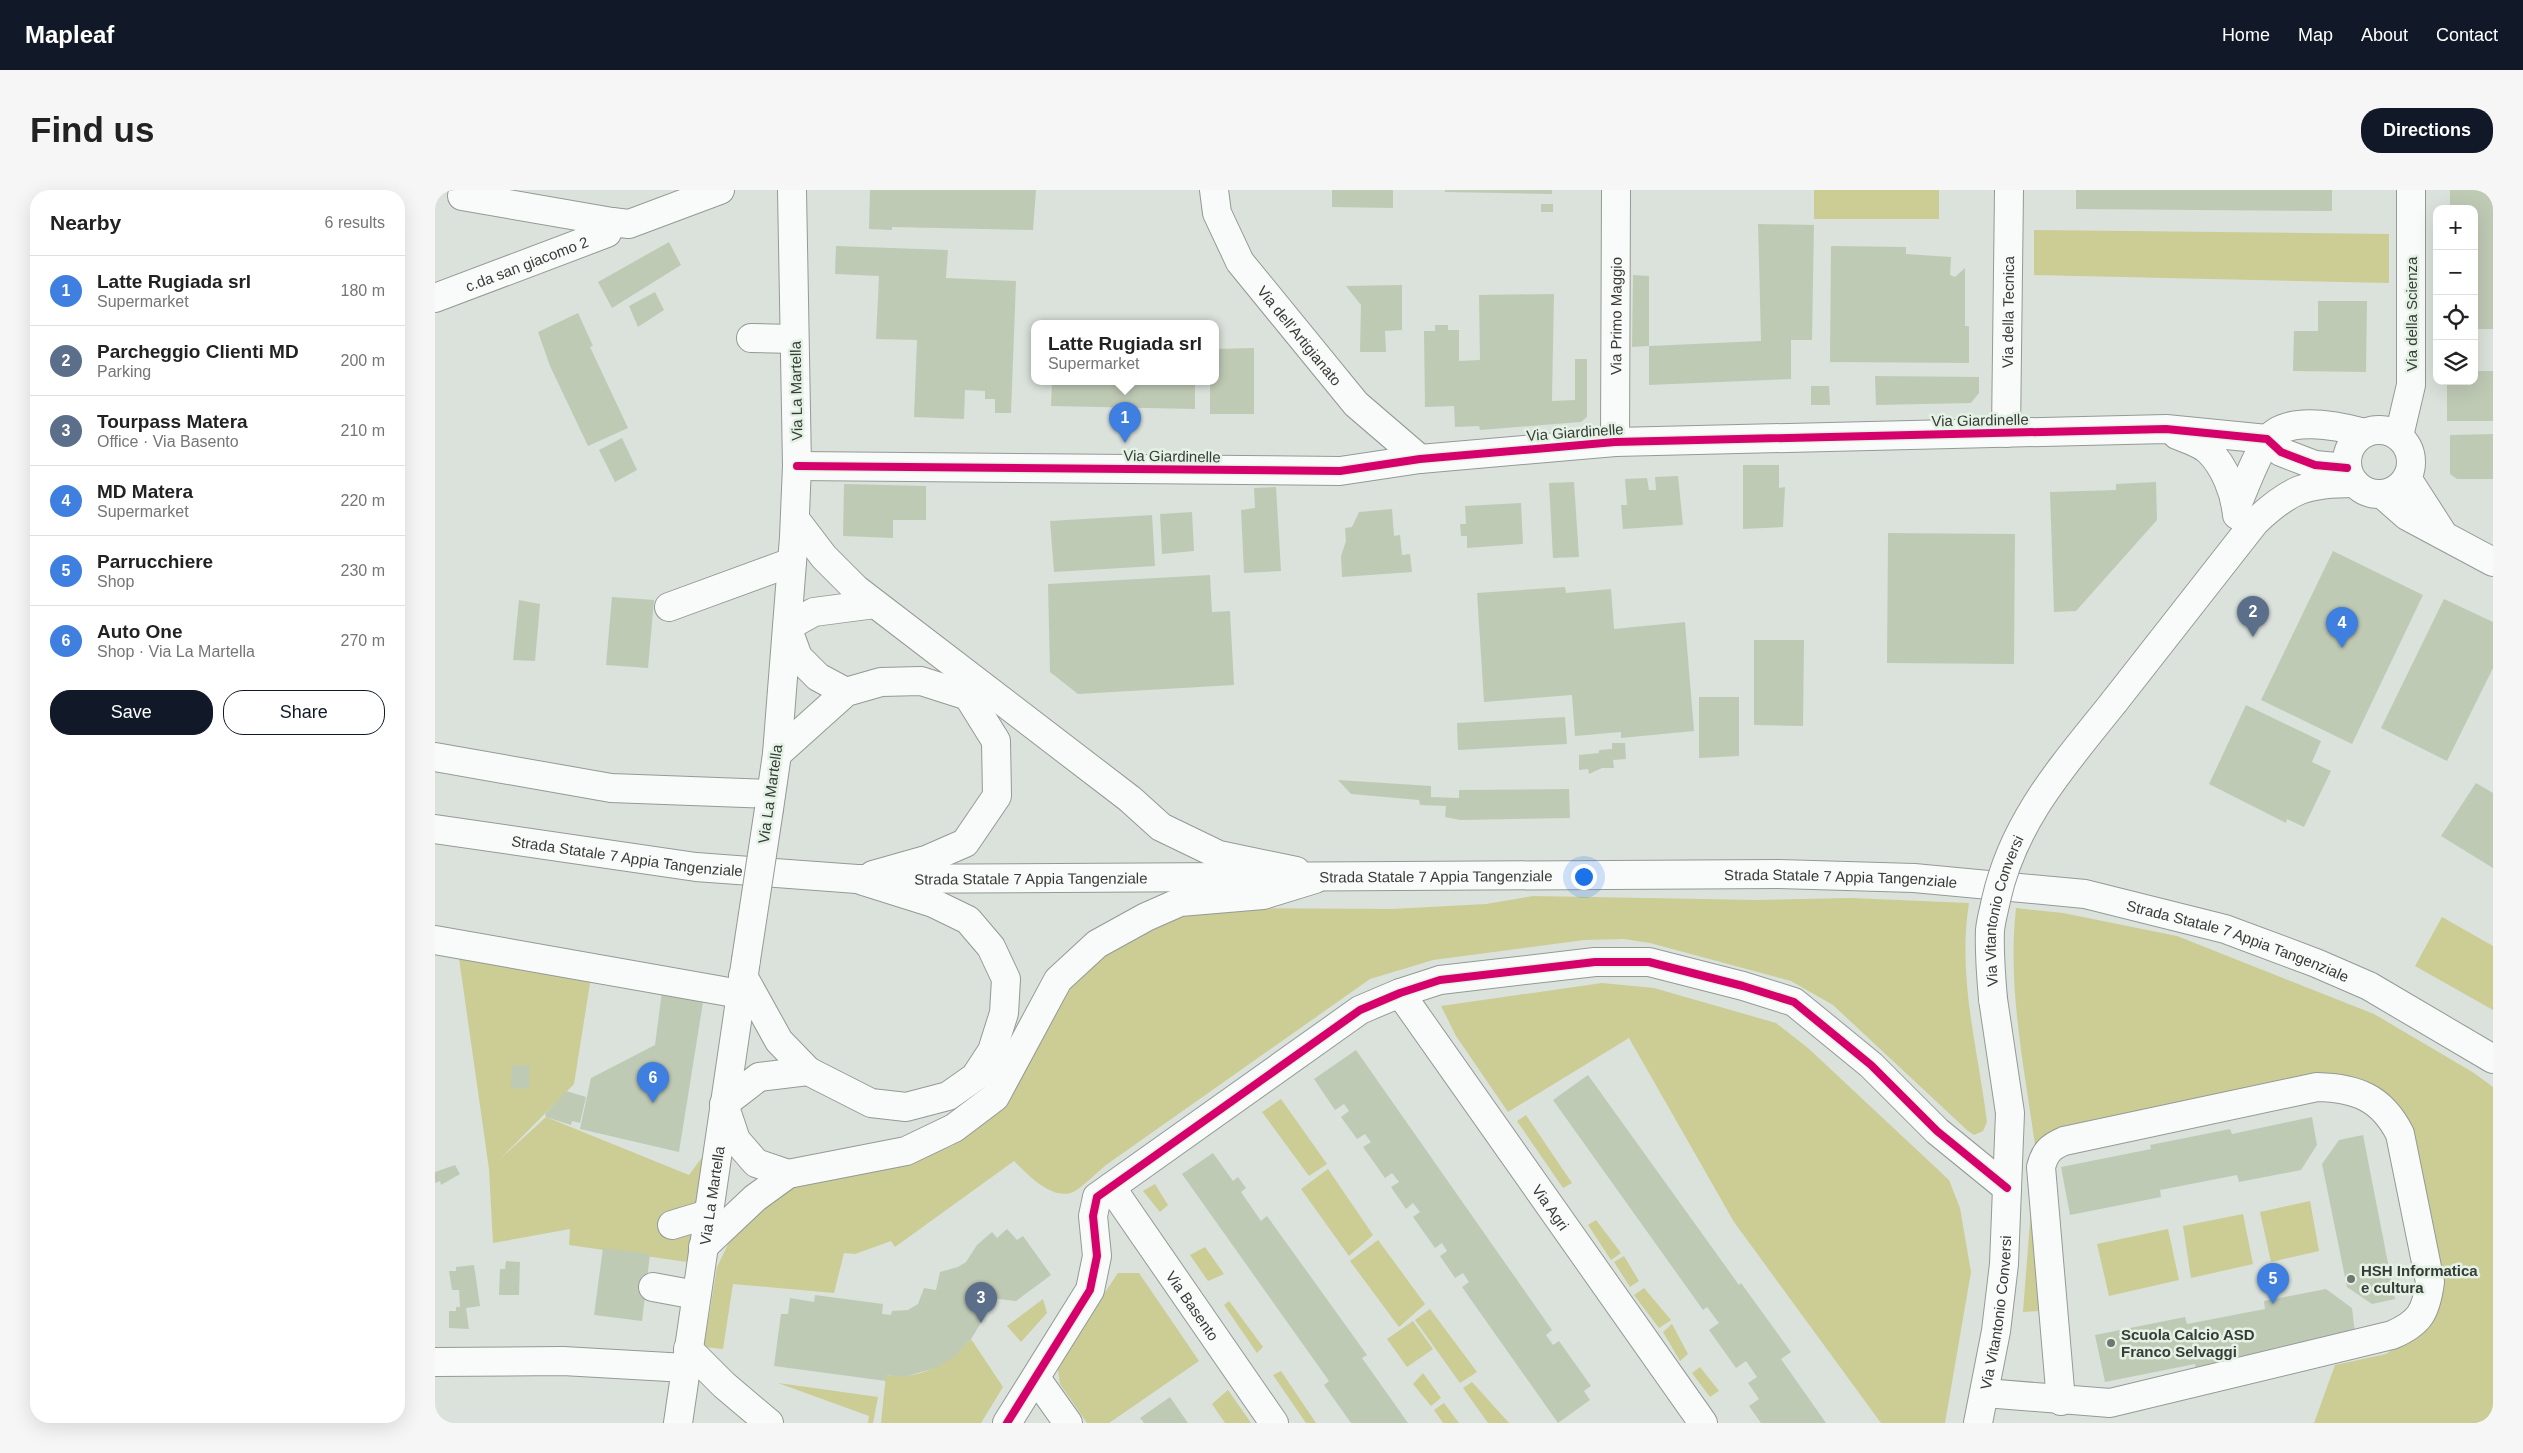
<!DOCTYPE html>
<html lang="en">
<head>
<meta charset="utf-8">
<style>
  body { margin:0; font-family:Arial,sans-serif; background:#f6f6f6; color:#222 }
  .controls { position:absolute; right:15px; top:15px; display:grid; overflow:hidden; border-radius:10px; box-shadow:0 5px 20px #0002 }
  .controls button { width:45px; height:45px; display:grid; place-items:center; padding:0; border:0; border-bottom:1px solid #e0e0e0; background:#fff; color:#222; font:25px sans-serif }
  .you { position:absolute; left:1148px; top:686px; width:18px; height:18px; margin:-12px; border:4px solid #fff; border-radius:50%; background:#1a73e8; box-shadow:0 0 0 8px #1a73e833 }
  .badge { display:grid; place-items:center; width:32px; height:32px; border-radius:50%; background:#111827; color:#fff; font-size:16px; font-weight:700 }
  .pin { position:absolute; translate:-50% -41px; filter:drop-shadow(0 1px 2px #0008) }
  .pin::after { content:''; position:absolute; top:26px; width:18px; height:15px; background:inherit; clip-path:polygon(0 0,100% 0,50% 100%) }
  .popup { position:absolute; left:596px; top:130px; width:188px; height:65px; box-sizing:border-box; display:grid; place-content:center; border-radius:10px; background:#fff; filter:drop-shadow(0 1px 4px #0005); font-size:16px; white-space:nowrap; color:#767676 }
  .popup b { font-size:19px; color:#222 }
  .popup::after { content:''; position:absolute; left:50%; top:100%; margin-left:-10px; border:10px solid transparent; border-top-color:#fff }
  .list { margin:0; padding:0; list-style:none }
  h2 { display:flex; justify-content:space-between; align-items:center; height:65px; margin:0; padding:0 20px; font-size:21px }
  h2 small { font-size:16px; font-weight:400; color:#767676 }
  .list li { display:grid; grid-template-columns:32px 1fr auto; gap:15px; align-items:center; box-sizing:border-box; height:70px; padding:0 20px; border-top:1px solid #e0e0e0 }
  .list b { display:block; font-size:19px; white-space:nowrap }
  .list p { margin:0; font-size:16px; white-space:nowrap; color:#767676 }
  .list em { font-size:16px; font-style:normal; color:#767676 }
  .actions { display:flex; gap:10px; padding:15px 20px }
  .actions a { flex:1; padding:11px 0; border:1px solid #111827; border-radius:20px; text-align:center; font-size:18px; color:#111827 }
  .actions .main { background:#111827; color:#fff }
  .icon { flex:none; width:28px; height:28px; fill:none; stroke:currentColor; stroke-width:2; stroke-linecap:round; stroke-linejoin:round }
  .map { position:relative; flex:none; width:2058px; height:1233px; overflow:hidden; border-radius:20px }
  header { display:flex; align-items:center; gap:30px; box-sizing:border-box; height:70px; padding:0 25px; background:#111827; color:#fff }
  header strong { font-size:24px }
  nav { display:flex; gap:28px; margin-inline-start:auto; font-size:18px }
  .intro { display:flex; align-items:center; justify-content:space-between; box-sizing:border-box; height:120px; padding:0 30px }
  h1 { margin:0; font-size:35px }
  .button { padding:12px 22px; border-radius:20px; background:#111827; color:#fff; font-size:18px; font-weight:700 }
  main { display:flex; gap:30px; padding:0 30px }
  aside { flex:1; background:#fff; border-radius:20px; box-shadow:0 5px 20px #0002 }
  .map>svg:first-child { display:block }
  .green { fill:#cbcd94 }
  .building { fill:#bfcab5 }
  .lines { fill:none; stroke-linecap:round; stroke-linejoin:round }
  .minor-casing { stroke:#949a95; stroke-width:30 }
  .highway-casing { stroke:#949a95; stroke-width:30 }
  .minor { stroke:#f9fbfa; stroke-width:28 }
  .highway { stroke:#f9fbfa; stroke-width:28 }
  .minor-bridge-casing { stroke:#949a95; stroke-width:30; stroke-linecap:butt }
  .minor-bridge { stroke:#f9fbfa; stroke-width:28 }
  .cycleway-casing { stroke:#e4f2e5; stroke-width:11 }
  .cycleway { stroke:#d6006c; stroke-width:8 }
  .poi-dot { fill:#707670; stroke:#e4f2e5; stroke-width:2 }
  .labels { text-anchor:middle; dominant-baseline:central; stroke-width:5; stroke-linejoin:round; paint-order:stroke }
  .street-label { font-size:15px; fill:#373c37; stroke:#e4f2e5 }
  .poi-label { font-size:15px; font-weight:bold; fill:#373c37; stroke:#e4f2e5; text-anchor:start }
</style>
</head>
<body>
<header>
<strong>Mapleaf</strong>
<nav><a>Home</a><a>Map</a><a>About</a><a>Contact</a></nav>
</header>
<div class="intro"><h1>Find us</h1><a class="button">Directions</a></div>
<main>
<aside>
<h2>Nearby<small>6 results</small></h2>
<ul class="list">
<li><span class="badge" style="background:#3f7fe0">1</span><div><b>Latte Rugiada srl</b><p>Supermarket</p></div><em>180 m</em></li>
<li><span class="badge" style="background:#5c6f8a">2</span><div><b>Parcheggio Clienti MD</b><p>Parking</p></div><em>200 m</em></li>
<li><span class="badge" style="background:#5c6f8a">3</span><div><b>Tourpass Matera</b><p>Office · Via Basento</p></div><em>210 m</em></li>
<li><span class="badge" style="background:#3f7fe0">4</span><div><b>MD Matera</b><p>Supermarket</p></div><em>220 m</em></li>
<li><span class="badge" style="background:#3f7fe0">5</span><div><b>Parrucchiere</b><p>Shop</p></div><em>230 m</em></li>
<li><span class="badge" style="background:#3f7fe0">6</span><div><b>Auto One</b><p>Shop · Via La Martella</p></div><em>270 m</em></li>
</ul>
<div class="actions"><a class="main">Save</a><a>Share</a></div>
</aside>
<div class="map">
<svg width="2058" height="1233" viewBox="0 0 2058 1233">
  <rect width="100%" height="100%" fill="#dae2db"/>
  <g class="green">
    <rect x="1379" y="0" width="125" height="29"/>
    <path d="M1599,40L1954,44V93L1599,85Z"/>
    <path d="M1098,706L1322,710L1416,708L1534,713C1522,788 1543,858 1552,932L1548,941L1539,945L1533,941L1398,815L1356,791L1215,753L1189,749L1149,750L998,770L935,789L671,975C661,983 651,994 640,1001C619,1013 592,984 579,971L460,1057L456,1051L420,1064L409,1063L399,1103L298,1094L288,1159L269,1157L282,1077L302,1036L332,1010L377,990L477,971L517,956L547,931L635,793L660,768L746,722L793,718L957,719L1051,714Z"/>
    <path d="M1581,718L1628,723L1742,746L1939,824L2039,883L2058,897V1233H1879L1900,1175L1951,1164L1983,1143L1976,948L1925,898L1601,962C1590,881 1572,800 1581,718Z"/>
    <path d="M2007,727L2058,756V820L1980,776Z"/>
    <path d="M22,754L156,787L139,894L65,969L111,927L254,985L268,966L252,1072L134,1055L135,1039L58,1053L54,979Z"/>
    <path d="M1167,793L1219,798L1341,833L1373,858L1514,990L1525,1018L1536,1082L1510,1233H1446L1299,1032L1194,848L1073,922L1021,846L1006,816Z"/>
    <path d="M846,909L892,974L874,986L827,922Z"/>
    <path d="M1091,925L1137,993L1128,998L1082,931Z"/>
    <path d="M893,979L938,1045L914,1066L866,999Z"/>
    <path d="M1598,993L1617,1099L1603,1121L1588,1122Z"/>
    <path d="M720,994L733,1015L725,1022L708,1001Z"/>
    <path d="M1875,1011L1884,1061L1836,1072L1825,1022Z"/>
    <path d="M1808,1024L1818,1074L1756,1088L1748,1036Z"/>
    <path d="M1161,1030L1186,1063L1176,1070L1153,1035Z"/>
    <path d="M1733,1039L1744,1090L1674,1106L1662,1054Z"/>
    <path d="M943,1050L990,1114L964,1137L915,1071Z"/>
    <path d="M770,1057L789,1084L773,1091L755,1065Z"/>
    <path d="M1189,1066L1204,1091L1195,1097L1179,1072Z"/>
    <path d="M683,1083H704L764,1171L674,1233H652L625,1194L622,1174Z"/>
    <path d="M1209,1098L1236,1130L1224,1138L1199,1105Z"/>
    <path d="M608,1109L612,1123L586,1152L572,1136Z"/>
    <path d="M794,1111L828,1157L822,1163L789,1115Z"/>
    <path d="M995,1119L1042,1182L1025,1193L980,1130Z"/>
    <path d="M978,1131L998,1159L972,1177L952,1149Z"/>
    <path d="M1237,1134L1253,1164L1245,1171L1228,1142Z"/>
    <path d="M536,1149L568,1197L546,1233H446L451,1185C487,1190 513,1174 536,1149Z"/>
    <path d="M1265,1177L1284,1201L1275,1207L1257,1183Z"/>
    <path d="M846,1181L881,1233H871L838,1185Z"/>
    <path d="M988,1183L1006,1208L996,1216L978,1194Z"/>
    <path d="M1037,1192L1074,1233H1053L1028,1198Z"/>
    <path d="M343,1193L443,1207L438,1233H433L434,1226Z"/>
    <path d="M793,1200L816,1233H790L777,1214Z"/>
    <path d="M1009,1213L1024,1233H1008L999,1220Z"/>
  </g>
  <g class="building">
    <path d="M435,0H601L598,40L457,37V40L434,39Z"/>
    <path d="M897,0H958V18L897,17Z"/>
    <path d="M1010,0H1117V4L1010,2Z"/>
    <path d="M1641,0H1897V21L1641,19Z"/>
    <path d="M2015,0H2058V139H2039V19H2015Z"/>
    <rect x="1106" y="14" width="12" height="8"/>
    <path d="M1323,34L1379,35L1377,150H1356V189L1214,195V156L1197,157L1198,85L1214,86V156L1326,151Z"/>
    <path d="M234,52L246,75L177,118L163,92Z"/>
    <path d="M401,56L513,60L511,88L581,91L576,223H560V209H550V201L530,200L529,229L479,227L482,150L441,149L444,86L400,84Z"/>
    <path d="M1396,56L1471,57V64L1516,67L1515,85L1520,87L1530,78V136H1534V173L1395,172Z"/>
    <path d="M967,95V140L950,141L951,162H925L926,115L911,96Z"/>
    <path d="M220,102L229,120L203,137L194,116Z"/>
    <path d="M1119,104L1117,211L1140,210V169H1152V227L1146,232L1045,240L1044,236L1020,237L1019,216L990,217L989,141H1000V135H1013V140H1024V171L1045,170L1044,105Z"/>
    <path d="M1883,111H1932L1931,182L1858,181L1859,141H1883Z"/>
    <path d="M143,123L158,156L155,157L193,238L153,256L115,176L103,142Z"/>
    <path d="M618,130L758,133L757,134H618Z"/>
    <path d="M819,158V224H775V192H780V159Z"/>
    <path d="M2039,181H2058V231H2012V191H2039Z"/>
    <path d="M1440,186L1544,187V203L1536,213L1441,215Z"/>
    <path d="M617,192H760V219L616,216Z"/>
    <path d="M1376,196H1394L1395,215H1376Z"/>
    <path d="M2058,244V289H2022L2015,284V245Z"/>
    <path d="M187,248L202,280L180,292L164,260Z"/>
    <path d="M1308,275H1344V298L1350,297L1348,337L1308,339Z"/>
    <path d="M1243,286L1248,335L1188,339L1186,315H1192L1190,289L1212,288L1214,300H1221L1220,287Z"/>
    <path d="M1139,292L1144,367L1118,368L1114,293Z"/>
    <path d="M1721,292L1722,330L1641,421L1619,422L1615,302L1681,300V294Z"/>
    <path d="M409,294L491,296V330H458V348L408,346Z"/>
    <path d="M841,297L846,381L809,383L806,320L820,318L819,298Z"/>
    <path d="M1086,313L1088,354L1032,358V346H1026L1025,334H1031L1030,316Z"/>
    <path d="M957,319L959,346L965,345L967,365L975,364L977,382L907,387L906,366L911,351L910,338L917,337L924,322Z"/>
    <path d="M757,322L759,361L727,364L725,324Z"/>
    <path d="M717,325L720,376L619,382L615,331Z"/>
    <path d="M1453,343L1580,344L1579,474L1452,473Z"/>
    <path d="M1898,361L1988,405L1917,554L1826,510Z"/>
    <path d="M775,385L777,422L795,421L799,495L643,504L615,482L613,394Z"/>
    <path d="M1130,397L1131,403L1176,399L1179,439L1250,432L1259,541L1186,548V542L1140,546L1137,505L1049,512L1042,403Z"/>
    <path d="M177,407L219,410L213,478L171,475Z"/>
    <path d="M2009,409L2058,432V478L2012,571L1946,538Z"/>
    <path d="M84,410L105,414L100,471L78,470Z"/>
    <path d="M1319,450H1369L1368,536L1319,535Z"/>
    <path d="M1264,507H1304V566L1264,568Z"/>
    <path d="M1811,515L1886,551L1877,572L1896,581L1869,637L1852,629L1851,633L1774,594Z"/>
    <path d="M1130,527L1132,554L1023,560L1022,533Z"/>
    <path d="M1177,553H1190L1191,569L1178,570L1179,578H1167L1154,584L1153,579L1144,580V565L1164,563V560L1177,559Z"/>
    <path d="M903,590L996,596V607L1024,608V600L1134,599L1135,628L1025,630L1010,627L1011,616L985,615L984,610L916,604Z"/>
    <path d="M2041,593L2058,603V678L2006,646Z"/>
    <path d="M227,801L269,806L244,962L145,939L156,888L220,855Z"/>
    <path d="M921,860L1117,1140L1111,1145L1118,1155L1124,1151L1156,1196L1149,1201L1155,1210L1123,1233L1027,1097L1034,1092L1028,1083L1020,1088L1005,1066L1012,1061L1007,1053L1000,1058L978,1027L985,1022L978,1013L971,1019L956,997L964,992L957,983L950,988L928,957L936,952L930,944L922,949L906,927L914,921L909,914L900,920L879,889Z"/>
    <path d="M77,875L95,876L94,899L76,898Z"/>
    <path d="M1153,885L1304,1095L1306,1093L1356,1162L1346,1169L1391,1233H1326L1314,1216L1324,1209L1313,1193L1322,1187L1311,1171L1301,1178L1274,1140L1284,1133L1272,1117L1268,1120L1118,910Z"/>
    <path d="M131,901L151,907L145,933L137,931L136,935L111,927L110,924Z"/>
    <path d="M1877,927L1882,955L1866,980L1804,992L1802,985L1725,1000L1726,1007L1635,1025L1626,977L1716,959L1715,955L1795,939L1797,944Z"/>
    <path d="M1928,945L1960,1109L1937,1114L1912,1097L1887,974L1904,950Z"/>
    <path d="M778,963L798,991L803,987L811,998L806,1002L826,1031L832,1026L932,1165L927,1168L973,1233H916L889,1195L894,1191L747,984Z"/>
    <path d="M20,975L25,984L6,995L5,991L0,993V982Z"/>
    <path d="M572,1039L582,1050L588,1046L616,1085L581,1111L554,1108L547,1131L536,1149L519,1167L501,1178L468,1187L451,1185V1191L339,1176L346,1124H353L355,1108L379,1112L380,1105L448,1114L447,1124L456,1125L457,1121L473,1120L483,1114L489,1098L501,1100L505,1082L523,1077L531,1072L542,1055L557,1042L562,1048Z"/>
    <path d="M168,1058L215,1064L207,1131L159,1125Z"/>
    <path d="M71,1071L85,1072L84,1105H64L65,1079H70Z"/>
    <path d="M39,1075L45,1116L31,1118L34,1139L14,1138V1121H21V1117H25L24,1100H17L14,1081H21V1077Z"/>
    <path d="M1891,1099L1917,1118L1920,1143L1839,1158L1840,1165L1761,1181L1760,1174L1670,1192L1660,1145L1750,1127L1752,1134L1830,1119L1829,1111Z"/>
    <path d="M735,1207L753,1233H709L705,1228Z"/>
  </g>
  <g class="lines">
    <g class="minor-casing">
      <g id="minor">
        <path id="s1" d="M779,0L782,23L805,72L921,214L985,269"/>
        <path d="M27,6L177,32"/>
        <path id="s2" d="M0,108L172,43L177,32L194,34L285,0"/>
        <path d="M316,148L359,149"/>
        <circle cx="1944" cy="272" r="32"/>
        <path id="s3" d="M1571,243L1574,0"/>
        <path d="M1742,245C1752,249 1767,254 1774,261C1790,277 1800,303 1802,325"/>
        <path d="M1964,246L1976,195V0"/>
        <path id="s4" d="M1180,252L1181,0"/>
        <path d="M362,276L905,281L985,269L1180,252L1731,239L1832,249L1846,262L1880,275L1912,278"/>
        <path d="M1972,288L2008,344"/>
        <path d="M1947,304L1972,326L2058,372"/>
        <path d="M1801,317C1810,298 1820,267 1832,251C1850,224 1904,236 1930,243"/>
        <path d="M360,329L389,367L421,399L695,609L726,637L784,665L861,681"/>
        <path d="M234,417L357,372"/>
        <path d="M411,502L383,487L363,467L352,437L379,422L440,414"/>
        <path d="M1679,512L1820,332C1855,299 1871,293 1919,293"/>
        <path d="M342,564L411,502L446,492L486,491L533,506L561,551L562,606L530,653L491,670L438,685"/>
        <path d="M0,567L176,598L336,604"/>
        <path d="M334,619L342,564L359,347L362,276L357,0"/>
        <path d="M0,750L305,804"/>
        <path d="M308,786L344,851L373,881"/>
        <path id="s5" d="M965,803L1268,1233"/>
        <path d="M353,984L321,973L301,950L289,914L324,887L373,881L436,913L471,917L513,906L540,887L557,861L569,823L571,789L556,757L533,730L498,713L428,691"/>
        <path id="s6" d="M676,997L839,1233"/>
        <path d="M237,1035L273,1024"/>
        <path d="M268,1057L320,1008L353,984L471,961L519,938L560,907L623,790L662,754L711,727L745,712L828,705L880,689"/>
        <path d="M218,1097L261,1105"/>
        <path d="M253,1159L289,1195L334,1233"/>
        <path d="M0,1172L128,1171L251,1178"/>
        <path d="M601,1188L633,1233"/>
        <path d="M1550,1203L1675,1213L1957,1145C1985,1133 1991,1122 1995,1092L1965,944C1947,908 1922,898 1882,897L1629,951C1615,957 1610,962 1606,977L1626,1211"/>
        <path id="s7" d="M243,1233L311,770"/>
        <path d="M572,1233L655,1100L662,1066L658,1026L662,1007L925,820L965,803L1005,790L1160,772H1214L1308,796L1359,812L1436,875L1502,941L1572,998"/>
        <path id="s8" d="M1543,1233L1561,1141L1569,1074L1575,923L1558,809"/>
      </g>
    </g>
    <g class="highway-casing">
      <g id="highway">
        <path id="s9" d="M0,639L261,677L422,689L1344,684L1479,688L1650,704L1790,739L1881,773L1934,796L2058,869"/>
      </g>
    </g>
    <use href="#minor" class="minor"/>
    <use href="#highway" class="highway"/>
    <g class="minor-bridge-casing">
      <g id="minor-bridge">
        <path d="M311,770L334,619"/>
        <path id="s10" d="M1558,809C1556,786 1554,764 1555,740C1556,730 1559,720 1561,710C1579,629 1629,575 1679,512"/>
      </g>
    </g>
    <use href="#minor-bridge" class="minor-bridge"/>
    <g class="cycleway-casing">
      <g id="cycleway">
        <path d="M362,276L905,281L985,269L1180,252L1731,239L1832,249L1846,262L1880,275L1912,278"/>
        <path d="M572,1233L655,1100L662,1066L658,1026L662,1007L925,820L965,803L1005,790L1160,772H1214L1308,796L1359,812L1436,875L1502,941L1572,998"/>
      </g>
    </g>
    <use href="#cycleway" class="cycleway"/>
  </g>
  <g class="poi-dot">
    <circle cx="1916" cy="1089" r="5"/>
    <circle cx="1676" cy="1153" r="5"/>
  </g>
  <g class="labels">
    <g class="street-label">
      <text stroke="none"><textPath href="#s2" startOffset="98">c.da san giacomo 2</textPath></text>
      <text stroke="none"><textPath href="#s3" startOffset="121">Via della Tecnica</textPath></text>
      <text transform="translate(1976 124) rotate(-90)">Via della Scienza</text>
      <text stroke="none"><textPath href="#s4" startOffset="126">Via Primo Maggio</textPath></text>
      <text stroke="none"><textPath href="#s1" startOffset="172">Via dell'Artigianato</textPath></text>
      <text transform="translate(361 201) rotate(-91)">Via La Martella</text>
      <text transform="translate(1545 230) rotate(-1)">Via Giardinelle</text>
      <text transform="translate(1140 242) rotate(-4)">Via Giardinelle</text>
      <text transform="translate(737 266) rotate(1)">Via Giardinelle</text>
      <text transform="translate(335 604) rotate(-82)">Via La Martella</text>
      <text stroke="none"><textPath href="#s9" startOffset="194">Strada Statale 7 Appia Tangenziale</textPath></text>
      <text stroke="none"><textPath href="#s9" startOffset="1004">Strada Statale 7 Appia Tangenziale</textPath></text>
      <text stroke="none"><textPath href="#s9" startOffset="599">Strada Statale 7 Appia Tangenziale</textPath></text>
      <text stroke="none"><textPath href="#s9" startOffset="1409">Strada Statale 7 Appia Tangenziale</textPath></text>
      <text stroke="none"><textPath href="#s10" startOffset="90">Via Vitantonio Conversi</textPath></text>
      <text stroke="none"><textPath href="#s9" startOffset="1814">Strada Statale 7 Appia Tangenziale</textPath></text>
      <text stroke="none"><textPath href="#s7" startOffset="230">Via La Martella</textPath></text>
      <text stroke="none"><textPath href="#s5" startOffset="262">Via Agri</textPath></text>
      <text stroke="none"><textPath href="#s6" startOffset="144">Via Basento</textPath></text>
      <text stroke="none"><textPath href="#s8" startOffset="112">Via Vitantonio Conversi</textPath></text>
    </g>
    <g class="poi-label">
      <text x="1926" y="1080">HSH Informatica<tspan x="1926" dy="17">e cultura</tspan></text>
      <text x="1686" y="1144">Scuola Calcio ASD<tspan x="1686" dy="17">Franco Selvaggi</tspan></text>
    </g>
  </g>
</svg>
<div class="controls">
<button>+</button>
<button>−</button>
<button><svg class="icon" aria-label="locate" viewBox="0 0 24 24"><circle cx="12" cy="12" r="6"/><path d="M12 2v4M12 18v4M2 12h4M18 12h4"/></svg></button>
<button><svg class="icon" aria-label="layers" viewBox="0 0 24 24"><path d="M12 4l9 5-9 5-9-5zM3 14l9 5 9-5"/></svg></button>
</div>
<div class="you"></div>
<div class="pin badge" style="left:690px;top:253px;background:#3f7fe0">1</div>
<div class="popup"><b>Latte Rugiada srl</b>Supermarket</div>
<div class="pin badge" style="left:1818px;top:447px;background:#5c6f8a">2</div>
<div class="pin badge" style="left:546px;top:1133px;background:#5c6f8a">3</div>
<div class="pin badge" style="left:1907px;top:458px;background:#3f7fe0">4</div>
<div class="pin badge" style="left:1838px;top:1114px;background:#3f7fe0">5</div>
<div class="pin badge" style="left:218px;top:913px;background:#3f7fe0">6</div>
</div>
</main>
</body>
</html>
